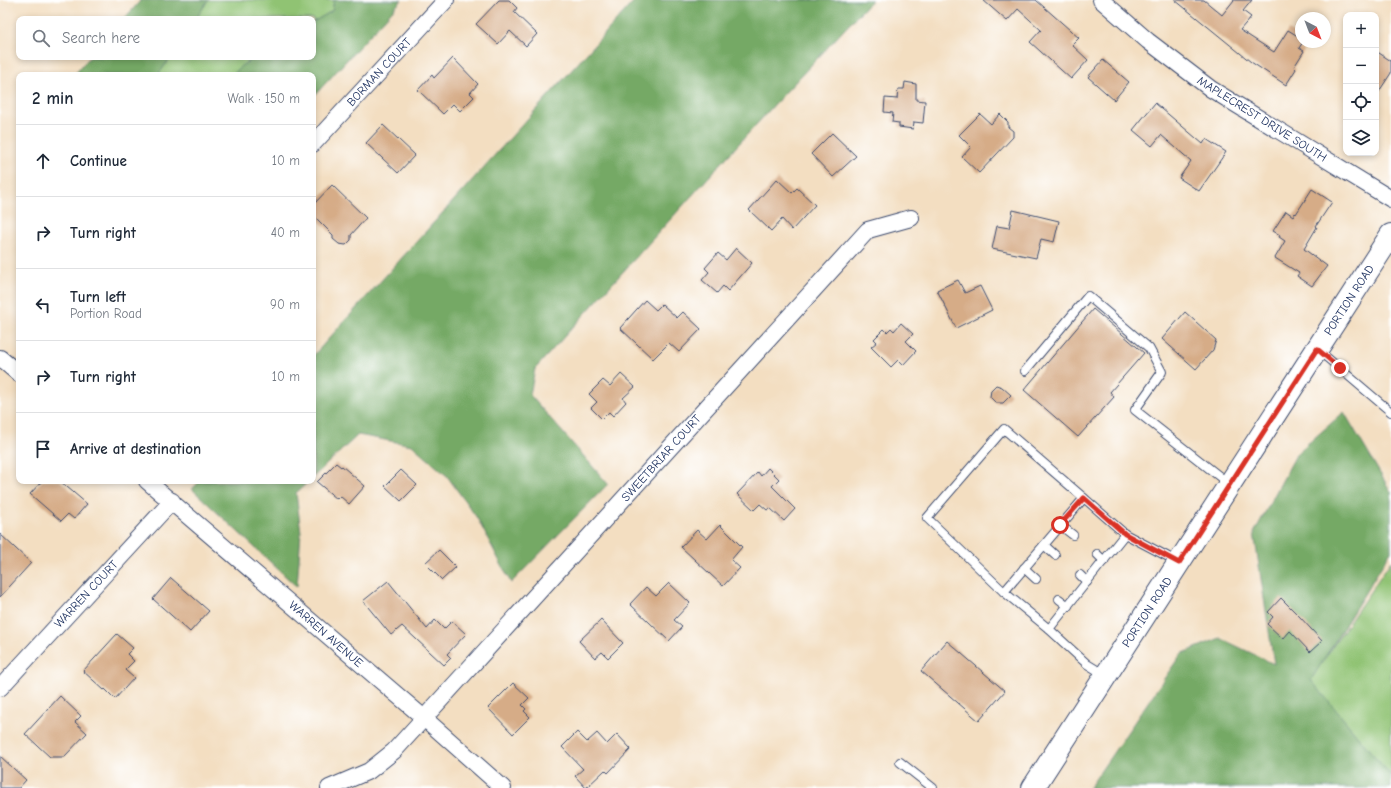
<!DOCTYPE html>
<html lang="en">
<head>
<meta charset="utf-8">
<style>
  body { margin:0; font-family:"Comic Neue",sans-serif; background:#f6f6f7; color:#1f2937 }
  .controls { position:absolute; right:12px; top:12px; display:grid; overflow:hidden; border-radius:8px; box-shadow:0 2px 6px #0003 }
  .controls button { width:36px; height:36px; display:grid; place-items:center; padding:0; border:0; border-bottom:1px solid #e0e1e3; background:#fff; color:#1f2937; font:20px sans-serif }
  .compass { position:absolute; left:1295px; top:12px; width:36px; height:36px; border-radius:50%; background:#fff; box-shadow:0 2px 6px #0003; rotate:138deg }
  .stop { position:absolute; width:12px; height:12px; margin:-9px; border:3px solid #d93025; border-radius:50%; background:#fff }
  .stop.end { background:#d93025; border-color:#fff; box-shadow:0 1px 4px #0008 }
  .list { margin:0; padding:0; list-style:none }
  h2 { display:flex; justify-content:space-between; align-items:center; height:52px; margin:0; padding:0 16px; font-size:17px }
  h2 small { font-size:13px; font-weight:400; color:#747a83 }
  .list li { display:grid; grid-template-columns:26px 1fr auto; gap:12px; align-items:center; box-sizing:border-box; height:72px; padding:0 16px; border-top:1px solid #e0e1e3 }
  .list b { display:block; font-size:15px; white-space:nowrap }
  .list p { margin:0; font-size:13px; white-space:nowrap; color:#747a83 }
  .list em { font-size:13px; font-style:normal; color:#747a83 }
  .icon { flex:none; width:22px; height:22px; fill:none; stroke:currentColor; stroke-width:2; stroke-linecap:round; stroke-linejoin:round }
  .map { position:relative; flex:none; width:1391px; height:788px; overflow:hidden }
  .search { position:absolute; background:#fff; box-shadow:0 2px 6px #0003; left:16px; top:16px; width:300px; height:44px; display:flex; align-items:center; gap:10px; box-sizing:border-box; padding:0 14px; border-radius:8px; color:#747a83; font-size:15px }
  .panel { position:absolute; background:#fff; box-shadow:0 2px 6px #0003; left:16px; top:72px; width:300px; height:412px; border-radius:8px }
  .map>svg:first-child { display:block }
  .green { fill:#90c373; stroke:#567968 }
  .forest { fill:#74a965; stroke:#486c62 }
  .building { fill:#d6ac87 }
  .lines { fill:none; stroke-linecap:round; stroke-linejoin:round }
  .lane-casing { stroke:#3b496d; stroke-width:10 }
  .street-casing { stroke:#3b496d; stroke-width:18 }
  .primary-casing { stroke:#3b496d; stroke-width:24 }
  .lane { stroke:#fff; stroke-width:8 }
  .street { stroke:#fff; stroke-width:16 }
  .primary { stroke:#fff; stroke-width:22 }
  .route { stroke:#d93025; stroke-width:5 }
  .labels { text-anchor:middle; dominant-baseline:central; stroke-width:3; stroke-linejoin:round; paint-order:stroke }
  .street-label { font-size:12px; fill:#1b2f5e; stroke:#fff }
</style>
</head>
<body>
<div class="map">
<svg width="1391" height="788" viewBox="0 0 1391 788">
  <rect width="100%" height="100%" fill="#fff"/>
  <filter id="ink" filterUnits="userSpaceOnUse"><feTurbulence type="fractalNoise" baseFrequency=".025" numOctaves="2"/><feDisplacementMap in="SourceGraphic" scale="8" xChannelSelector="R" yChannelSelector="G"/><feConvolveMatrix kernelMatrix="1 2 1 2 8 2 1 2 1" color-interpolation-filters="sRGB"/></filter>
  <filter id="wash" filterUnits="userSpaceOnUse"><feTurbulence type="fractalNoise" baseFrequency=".012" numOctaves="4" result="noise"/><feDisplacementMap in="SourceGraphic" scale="16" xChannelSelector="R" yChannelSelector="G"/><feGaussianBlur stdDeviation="0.9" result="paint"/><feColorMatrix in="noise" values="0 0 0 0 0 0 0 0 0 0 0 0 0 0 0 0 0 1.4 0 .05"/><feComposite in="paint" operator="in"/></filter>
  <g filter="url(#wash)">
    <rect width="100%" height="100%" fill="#f3dec1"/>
    <g class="green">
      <path d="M208,0H334L332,11L313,22V19H196Z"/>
      <path d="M171,57H256L241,66L233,75H158Z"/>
      <path d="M1391,561V776L1310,680Z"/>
    </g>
    <g class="forest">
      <path d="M141,0H208L196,19H124Z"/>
      <path d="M334,0H402L313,97V75H233L241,66L256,57H313V22L332,11Z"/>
      <path d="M635,0H872L784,94L535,369L530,395L608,484L511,583L477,518L447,476L412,445L358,435L313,477V356Z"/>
      <path d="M90,57H171L158,75H74Z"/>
      <path d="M1344,412L1391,492V551L1311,680L1391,776V788H1089L1181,654L1220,638L1274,664L1254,533L1297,453Z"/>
      <path d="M200,481H309L296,493L301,532L297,587L192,489Z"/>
    </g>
    <g id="blocks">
      <g class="building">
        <path d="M499,0H509L517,8L514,12L537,34L526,46L510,31L498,44L476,24Z"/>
        <path d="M983,0H1036L1079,38L1072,45L1088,60L1071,79L1030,42L1041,30L1018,9L1007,21Z"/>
        <path d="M1175,0H1204L1222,15L1234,0H1252L1243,11L1251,17L1240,30L1274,52L1288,30L1301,38V42H1303L1299,48L1304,51L1294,67L1296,69L1286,85L1251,62Z"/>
        <path d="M1376,51L1391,61V73L1376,96Z"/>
        <path d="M453,58L478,84L470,93L474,97L460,111L453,104L443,114L418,90L432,75L434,78Z"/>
        <path d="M1103,60L1129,82L1114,100L1088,77Z"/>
        <path d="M905,82L916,84V100L925,101L923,123L914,122L913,129L899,127V123L892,122L893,113L884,112L885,98L897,99L898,89H904Z"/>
        <path d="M1155,103L1203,144L1206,139L1226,152L1199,191L1179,178L1191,161L1161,135L1152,146L1133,130Z"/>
        <path d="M980,114L991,124L1000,114L1008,122V127L1013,131V137L979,173L962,157L971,147L959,135Z"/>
        <path d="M383,125L415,155L398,173L366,143Z"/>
        <path d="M832,133L856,156L833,177L811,154Z"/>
        <path d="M777,179L792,193L797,188L815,205L792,230L782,219L771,231L749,210Z"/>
        <path d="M332,185L366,218L351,235V240L346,245L339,244L333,239V235L313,215V205Z"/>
        <path d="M1312,189L1332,202L1316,226L1317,227L1304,249L1327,266L1312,286L1297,276L1299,273L1275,258L1285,241L1279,237L1280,235L1273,231L1286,211L1293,216L1295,213L1296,214Z"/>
        <path d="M1013,210L1059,221L1054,242L1041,239L1036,258L992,249L997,226L1009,228Z"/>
        <path d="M736,248L752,263L728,291L723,286L717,293L702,280L709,272L705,268L718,253L726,260Z"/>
        <path d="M958,280L965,293L980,286L992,310L956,328L937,290Z"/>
        <path d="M645,300L656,310L662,304L677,318L683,312L701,329L679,352L669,343L653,359L620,328Z"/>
        <path d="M1093,309L1144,353L1110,392L1114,397L1078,437L1024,390Z"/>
        <path d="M1185,312L1216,340L1213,350L1196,369L1162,339Z"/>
        <path d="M901,323L913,334L906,341L916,351L903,365L898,360L891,367L871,347L877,342L874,339L884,329L887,332L891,328L894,331Z"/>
        <path d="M621,374L635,387L623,398L626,402L613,416L609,412L602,419L591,408L597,402L589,394L603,380L610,386Z"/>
        <path d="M996,385L1002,387L1011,395L1003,403H996L990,397L991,390Z"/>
        <path d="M336,463L341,467L342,466L365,486L349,504L340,496L337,499L317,482Z"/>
        <path d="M768,468L779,479L772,486L795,509L784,521L770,508L767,510L760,504L754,510L737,494L758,472L761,476Z"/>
        <path d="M401,470L417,485L401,501L385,486Z"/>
        <path d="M42,481H60L87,504L74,519L68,514L61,521L30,494Z"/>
        <path d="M720,525L742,547L731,560L740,568L723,586L681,547L697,530L707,539Z"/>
        <path d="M0,534L31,563L0,597Z"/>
        <path d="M439,550L456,567L442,580L425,563Z"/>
        <path d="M171,578L209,611L190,632L153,599Z"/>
        <path d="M388,581L427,629L435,620L444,629L452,621L466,634L447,654L451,658L444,665L402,626L391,635L363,601Z"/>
        <path d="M669,583L690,603L674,620L682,627L669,641L630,604L646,587L656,596Z"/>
        <path d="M1281,598L1300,617L1322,641L1310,652L1290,631L1283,639L1267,624L1273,617L1268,612Z"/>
        <path d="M601,620L623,643L608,658L602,652L595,658L579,641Z"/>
        <path d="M117,634L133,648L127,654L134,661L125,670L134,678L115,699L105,689L104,690L83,671Z"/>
        <path d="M947,641L1005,691L979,721L921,671Z"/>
        <path d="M513,683L529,698L522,705L526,709L524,711L530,717L513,734L488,708Z"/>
        <path d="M60,696L81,716L75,722L87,733L64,757H50L25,734Z"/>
        <path d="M577,732L587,742L597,733L607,744L617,734L631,749L608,773L605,770L586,788L575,776L583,769L562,747Z"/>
        <path d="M0,756L26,780L19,788H0Z"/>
      </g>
    </g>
  </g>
  <g filter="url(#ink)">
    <use href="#blocks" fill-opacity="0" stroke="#3b496d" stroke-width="1"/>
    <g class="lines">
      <g class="lane-casing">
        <g id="lane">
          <path d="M1318,350L1391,412"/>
          <path d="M1025,371L1088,296L1149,348L1162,372L1135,410L1229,484"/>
          <path d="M1060,525L1073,535"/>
          <path d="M1044,545L1055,555"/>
          <path d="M1097,554L1104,561"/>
          <path d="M1024,568L1036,579"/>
          <path d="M1080,575L1087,582"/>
          <path d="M1004,592L927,518L1004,429L1084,498"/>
          <path d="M1059,599L1068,606"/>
          <path d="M1049,629L1004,592L1084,498L1125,534"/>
          <path d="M1105,675L1087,664L1049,629L1125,534L1178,562"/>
          <path d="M900,762L933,788"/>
        </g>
      </g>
      <g class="street-casing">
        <g id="street">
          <path d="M1101,0L1148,41L1211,89L1391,199"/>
          <path d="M313,144L446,0"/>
          <path d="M0,358L19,374"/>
          <path d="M147,481L424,718L503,788"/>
          <path d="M0,688L172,501"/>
          <path d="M329,788L369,771L394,751L868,230L911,218"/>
        </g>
      </g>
      <g class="primary-casing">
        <path id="primary" d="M1033,788L1391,235"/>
      </g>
      <use href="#lane" class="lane"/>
      <use href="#street" class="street"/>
      <use href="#primary" class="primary"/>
    </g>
  </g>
  <g class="lines" filter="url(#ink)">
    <path class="route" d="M1060,525L1084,498L1125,534L1179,563L1317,349L1340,368"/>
  </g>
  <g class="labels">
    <g class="street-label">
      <text transform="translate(379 72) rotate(-47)">BORMAN COURT</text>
      <text transform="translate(1262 119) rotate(32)">MAPLECREST DRIVE SOUTH</text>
      <text transform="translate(1349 300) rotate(-57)">PORTION ROAD</text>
      <text transform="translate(661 458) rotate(-48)">SWEETBRIAR COURT</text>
      <text transform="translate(86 594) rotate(-47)">WARREN COURT</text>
      <text transform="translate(1147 612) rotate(-57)">PORTION ROAD</text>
      <text transform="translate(326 634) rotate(41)">WARREN AVENUE</text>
    </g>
  </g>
</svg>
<div class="controls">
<button>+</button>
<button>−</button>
<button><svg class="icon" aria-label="locate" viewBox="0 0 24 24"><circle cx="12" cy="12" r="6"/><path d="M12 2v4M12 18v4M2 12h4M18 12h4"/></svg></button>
<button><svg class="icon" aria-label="layers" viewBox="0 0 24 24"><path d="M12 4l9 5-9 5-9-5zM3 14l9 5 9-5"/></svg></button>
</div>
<svg class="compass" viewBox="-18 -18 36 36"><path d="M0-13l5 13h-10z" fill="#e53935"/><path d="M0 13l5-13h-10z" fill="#747a83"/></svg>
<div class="stop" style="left:1060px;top:525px"></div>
<div class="stop end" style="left:1340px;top:368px"></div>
<div class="search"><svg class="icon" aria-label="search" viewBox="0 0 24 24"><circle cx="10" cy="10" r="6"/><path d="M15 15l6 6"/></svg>Search here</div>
<section class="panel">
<h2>2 min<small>Walk · 150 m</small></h2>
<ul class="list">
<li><svg class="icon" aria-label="ahead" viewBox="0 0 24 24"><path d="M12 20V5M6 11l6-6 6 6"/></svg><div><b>Continue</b></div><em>10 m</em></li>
<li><svg class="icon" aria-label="right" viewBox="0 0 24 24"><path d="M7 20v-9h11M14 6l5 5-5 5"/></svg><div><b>Turn right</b></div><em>40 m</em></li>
<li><svg class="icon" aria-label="left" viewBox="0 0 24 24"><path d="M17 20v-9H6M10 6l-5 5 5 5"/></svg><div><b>Turn left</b><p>Portion Road</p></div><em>90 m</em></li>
<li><svg class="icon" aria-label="right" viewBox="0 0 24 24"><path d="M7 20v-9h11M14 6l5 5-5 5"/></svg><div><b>Turn right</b></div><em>10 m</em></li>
<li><svg class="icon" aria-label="arrive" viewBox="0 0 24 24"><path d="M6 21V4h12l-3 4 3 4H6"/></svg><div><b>Arrive at destination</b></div></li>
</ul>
</section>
</div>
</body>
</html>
